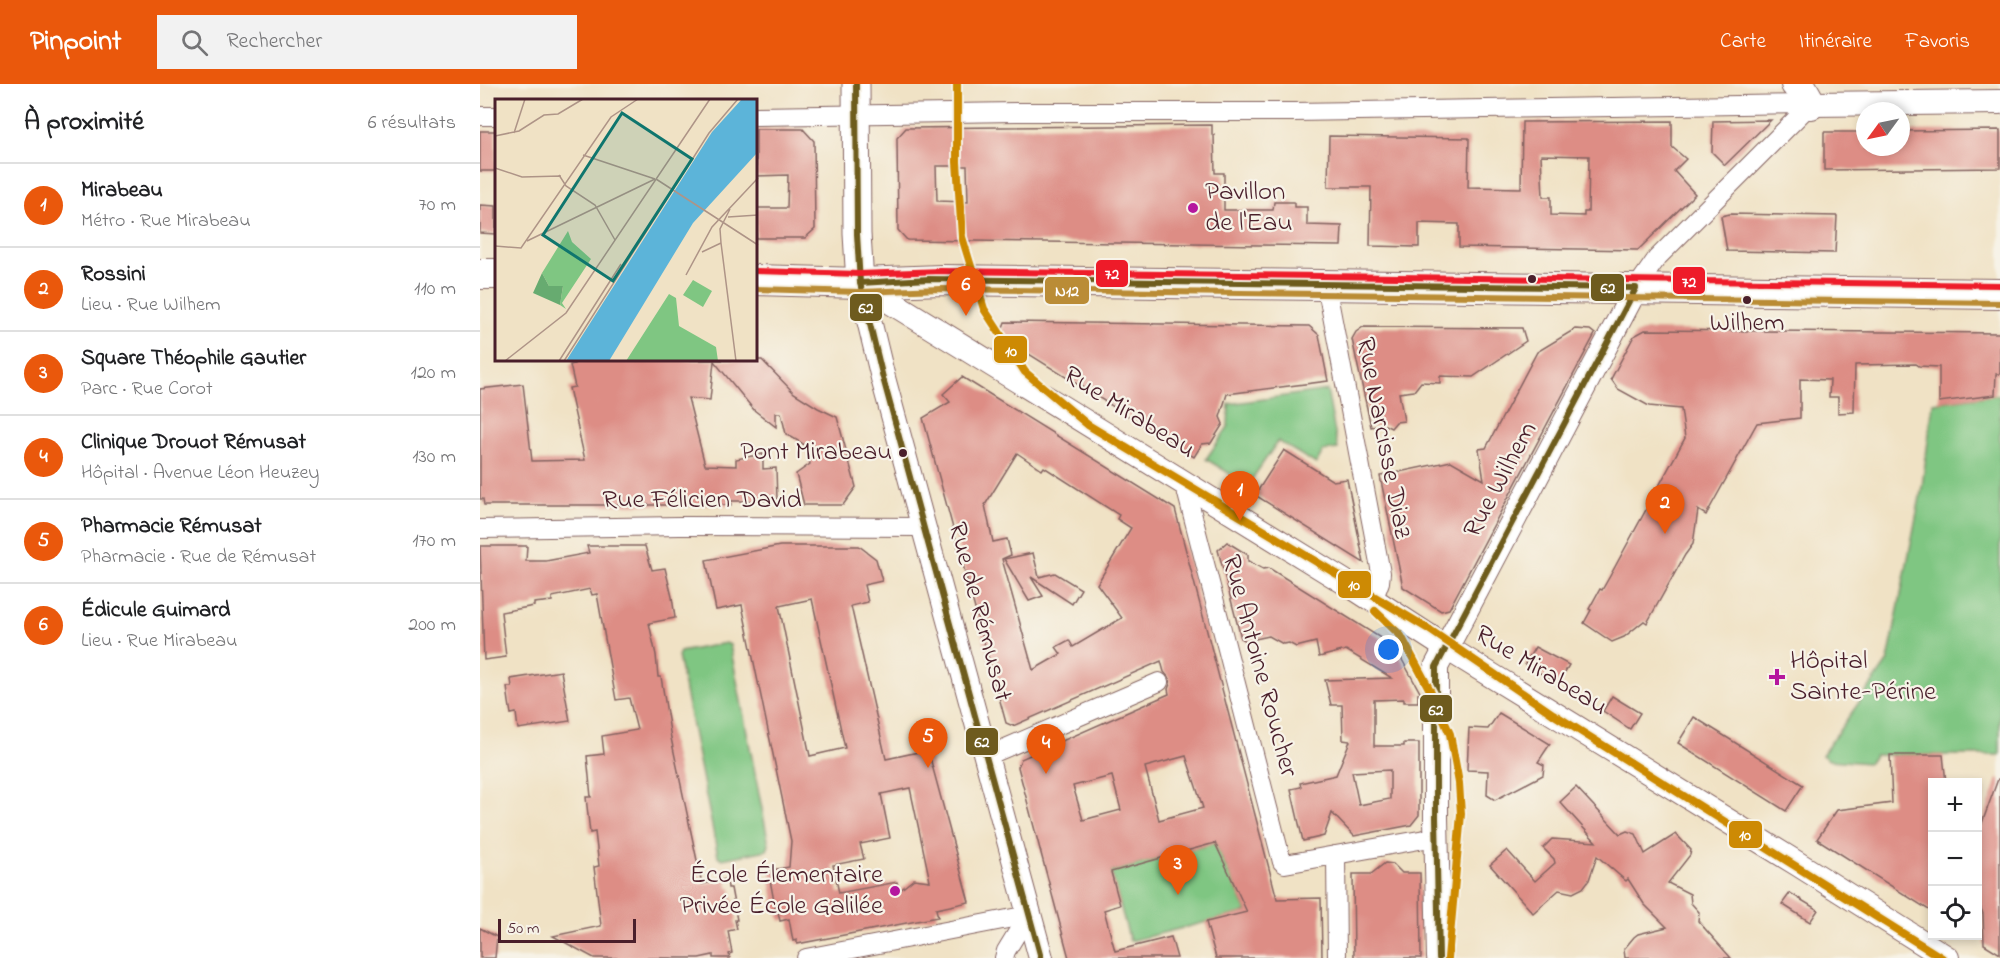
<!DOCTYPE html>
<html lang="fr">
<head>
<meta charset="utf-8">
<style>
  body { margin:0; font-family:"Indie Flower",sans-serif; background:#f2f2f2; color:#202124 }
  .controls { position:absolute; right:18px; bottom:18px; display:grid; overflow:hidden; border-radius:0px; box-shadow:0 3px 9px #0003 }
  .controls button { width:54px; height:54px; display:grid; place-items:center; padding:0; border:0; border-bottom:2px solid #e0e0e0; background:#fff; color:#202124; font:30px sans-serif }
  .compass { position:absolute; left:1376px; top:18px; width:54px; height:54px; border-radius:50%; background:#fff; box-shadow:0 3px 9px #0003; rotate:237deg }
  .scale { position:absolute; left:18px; bottom:15px; width:138px; box-sizing:border-box; padding-left:6px; border:3px solid #4a1f2b; border-top:0; font-size:16px; line-height:21px; white-space:nowrap; color:#4a1f2b; -webkit-text-stroke:4px #f7f3e8; paint-order:stroke }
  .you { position:absolute; left:909px; top:566px; width:21px; height:21px; margin:-15px; border:4px solid #fff; border-radius:50%; background:#1a73e8; box-shadow:0 0 0 9px #1a73e833 }
  .badge { display:grid; place-items:center; width:39px; height:39px; border-radius:50%; background:#ea580c; color:#fff; font-size:20px; font-weight:700 }
  .pin { position:absolute; translate:-50% -50px; filter:drop-shadow(0 2px 3px #0008) }
  .pin::after { content:''; position:absolute; top:32px; width:21px; height:18px; background:inherit; clip-path:polygon(0 0,100% 0,50% 100%) }
  .list { margin:0; padding:0; list-style:none }
  h2 { display:flex; justify-content:space-between; align-items:center; height:78px; margin:0; padding:0 24px; font-size:26px }
  h2 small { font-size:20px; font-weight:400; color:#757577 }
  .list li { display:grid; grid-template-columns:39px 1fr auto; gap:18px; align-items:center; box-sizing:border-box; height:84px; padding:0 24px; border-top:2px solid #e0e0e0 }
  .list b { display:block; font-size:22px; white-space:nowrap }
  .list p { margin:0; font-size:20px; white-space:nowrap; color:#757577 }
  .list em { font-size:20px; font-style:normal; color:#757577 }
  .icon { flex:none; width:33px; height:33px; fill:none; stroke:currentColor; stroke-width:2; stroke-linecap:round; stroke-linejoin:round }
  .map { position:relative; flex:none; width:1520px; height:874px; overflow:hidden }
  header { display:flex; align-items:center; gap:36px; box-sizing:border-box; height:84px; padding:0 30px; background:#ea580c; color:#fff }
  header strong { font-size:28px }
  nav { display:flex; gap:33px; margin-inline-start:auto; font-size:21px }
  .search { width:420px; height:54px; background:#f2f2f2; display:flex; align-items:center; gap:15px; box-sizing:border-box; padding:0 21px; border-radius:0px; color:#757577; font-size:22px }
  main { display:flex }
  aside { flex:1; background:#fff }
  .map>svg:first-child { display:block }
  .green { fill:#7fc682; stroke:#647256; stroke-width:1.5 }
  .building { fill:#dd8d85; fill-rule:evenodd }
  .lines { fill:none; stroke-linecap:round; stroke-linejoin:round }
  .minor-casing { stroke:#846361; stroke-width:20 }
  .tertiary-casing { stroke:#846361; stroke-width:26 }
  .secondary-casing { stroke:#846361; stroke-width:29 }
  .primary-casing { stroke:#846361; stroke-width:32 }
  .minor { stroke:#fff; stroke-width:18 }
  .tertiary { stroke:#fff; stroke-width:24 }
  .secondary { stroke:#fff; stroke-width:27 }
  .primary { stroke:#fff; stroke-width:30 }
  .bus-1-casing { stroke:#f7f3e8; stroke-width:10 }
  .bus-2-casing { stroke:#f7f3e8; stroke-width:10 }
  .bus-3-casing { stroke:#f7f3e8; stroke-width:10 }
  .bus-1 { stroke:#6e5b1e; stroke-width:6 }
  .bus-2 { stroke:#ba8c36; stroke-width:6 }
  .bus-3 { stroke:#ee1b29; stroke-width:6 }
  .metro-1-casing { stroke:#f7f3e8; stroke-width:12 }
  .metro-1 { stroke:#cd8a04; stroke-width:8 }
  .poi-dot { fill:#b5179e; stroke:#f7f3e8; stroke-width:2 }
  .bus-dot { fill:#4a1f2b; stroke:#f7f3e8; stroke-width:2 }
  .labels { text-anchor:middle; dominant-baseline:central; stroke-width:4.5; stroke-linejoin:round; paint-order:stroke }
  .bus-label { font-size:26px; fill:#4a1f2b; stroke:#f7f3e8 }
  .poi-label { font-size:27px; fill:#4a1f2b; stroke:#f7f3e8; text-anchor:start }
  .street-label { font-size:27px; fill:#4a1f2b; stroke:#f7f3e8 }
  .inset-road { fill:none; stroke:#ae9487; stroke-width:1.5 }
  .view { fill:#0f766e; fill-opacity:0.15; stroke:#0f766e; stroke-width:3 }
  .inset-edge { fill:none; stroke:#4a1f2b; stroke-width:3 }
  .line-badge { stroke:#f7f3e8; stroke-width:2 }
  .badge-label { font-size:16px; text-anchor:middle; font-weight:bold; fill:#fff }
</style>
</head>
<body>
<header>
<strong>Pinpoint</strong>
<div class="search"><svg class="icon" aria-label="search" viewBox="0 0 24 24"><circle cx="10" cy="10" r="6"/><path d="M15 15l6 6"/></svg>Rechercher</div>
<nav><a>Carte</a><a>Itinéraire</a><a>Favoris</a></nav>
</header>
<main>
<aside>
<h2>À proximité<small>6 résultats</small></h2>
<ul class="list">
<li><span class="badge">1</span><div><b>Mirabeau</b><p>Métro · Rue Mirabeau</p></div><em>70 m</em></li>
<li><span class="badge">2</span><div><b>Rossini</b><p>Lieu · Rue Wilhem</p></div><em>110 m</em></li>
<li><span class="badge">3</span><div><b>Square Théophile Gautier</b><p>Parc · Rue Corot</p></div><em>120 m</em></li>
<li><span class="badge">4</span><div><b>Clinique Drouot Rémusat</b><p>Hôpital · Avenue Léon Heuzey</p></div><em>130 m</em></li>
<li><span class="badge">5</span><div><b>Pharmacie Rémusat</b><p>Pharmacie · Rue de Rémusat</p></div><em>170 m</em></li>
<li><span class="badge">6</span><div><b>Édicule Guimard</b><p>Lieu · Rue Mirabeau</p></div><em>200 m</em></li>
</ul>
</aside>
<div class="map">
<svg width="1520" height="874" viewBox="0 0 1520 874">
  <rect width="100%" height="100%" fill="#f7f3e8"/>
  <filter id="ink" filterUnits="userSpaceOnUse"><feTurbulence type="fractalNoise" baseFrequency=".0167" numOctaves="2"/><feDisplacementMap in="SourceGraphic" scale="12" xChannelSelector="R" yChannelSelector="G"/><feConvolveMatrix kernelMatrix="1 2 1 2 8 2 1 2 1" color-interpolation-filters="sRGB"/></filter>
  <filter id="wash" filterUnits="userSpaceOnUse"><feTurbulence type="fractalNoise" baseFrequency=".008" numOctaves="4" result="noise"/><feDisplacementMap in="SourceGraphic" scale="24" xChannelSelector="R" yChannelSelector="G"/><feGaussianBlur stdDeviation="1.35" result="paint"/><feColorMatrix in="noise" values="0 0 0 0 0 0 0 0 0 0 0 0 0 0 0 0 0 1.4 0 .05"/><feComposite in="paint" operator="in"/></filter>
  <g filter="url(#wash)">
    <rect width="100%" height="100%" fill="#f0e2c5"/>
    <g class="green">
      <path d="M847,306L858,365L843,367L836,380L798,357L768,401L726,375L748,343L749,320Z"/>
      <path d="M1515,311L1520,312V671H1394L1389,679L1349,676L1342,671L1408,577L1442,403L1453,319Z"/>
      <path d="M246,559L250,561L289,761L287,766L242,775L238,772L198,572L200,568Z"/>
      <path d="M735,759L767,828L650,857L631,788Z"/>
    </g>
    <g id="blocks">
      <g class="building">
        <path d="M1291,36L1245,81L1232,68L1233,37Z"/>
        <path d="M1192,37V63L1206,75L1194,87L1215,110L1158,166L979,163V140L939,139V163L890,162L891,103H848L849,52L989,54L988,103L1041,104L1042,38ZM1061,71L1109,72L1108,128H1104V132L1071,131V113H1063Z"/>
        <path d="M732,41V51H734L735,89H744V126H793L794,118H814V123H827V141L862,142L861,162L427,156L418,146L417,54L426,44ZM456,82H487L488,118L457,117Z"/>
        <path d="M276,45H323L334,57L335,145L325,154H276V124H307L308,91L276,92Z"/>
        <path d="M1520,46V84L1344,86V48H1385V63H1421V47Z"/>
        <rect x="0" y="47" width="16" height="40"/>
        <path d="M0,121L16,122V150L0,149Z"/>
        <path d="M1250,130L1357,132L1355,169L1247,167L1241,132Z"/>
        <path d="M525,238L829,242L839,251L848,297L747,310L740,333L743,340L731,359L722,360L714,373L520,252Z"/>
        <path d="M883,243L1042,244L1046,257L993,293L960,292V299L941,298L934,307L919,309L924,337L916,338L911,344L905,341L891,343L872,255L876,248Z"/>
        <path d="M1095,245L1110,246L1115,250L969,525L961,527L923,503L900,392L971,377L1004,396L999,365L1006,364L1057,268Z"/>
        <path d="M1165,246L1520,249V290H1516L1515,311L1459,318V283L1439,282L1436,280L1375,281L1374,328L1358,329V313H1349L1350,296L1320,295V334L1277,339L1226,431L1218,426L1213,460L1205,471L1167,539L1164,537L1144,553L1132,558L1104,539L1111,526L1109,525L1120,505L1122,506L1130,492L1205,354L1201,325L1169,322L1138,305L1131,295L1154,252Z"/>
        <path d="M92,276H282L314,309L338,324L357,333L376,403L363,421H324L316,390L330,380L325,361L306,350L301,329H296V343L274,326L234,277L230,316L208,314L225,381L256,382V375L283,370V385L296,384L297,417H251V421H4L3,415H0V305L43,300L52,377L105,376L89,304L95,303L90,281L94,280Z"/>
        <path d="M482,293L695,425L797,815L841,814L842,874H736L726,838L767,828L735,759L631,788L640,821L624,826L635,867L691,853L697,874H589L538,683L541,675L689,610L688,605L690,600L689,594L684,588L681,577L533,642L526,639L443,334L470,318L463,310ZM537,369L562,386L564,383L639,431L637,435L651,444L617,500L642,534L593,563L589,556L576,563L581,570L553,586L522,475L531,471L527,455L513,458L505,421ZM706,672L723,724L679,736L665,683ZM632,692L641,726L603,736L593,702Z"/>
        <path d="M804,366L853,397L867,395L884,479L775,411Z"/>
        <path d="M747,458L768,471V477L783,485L789,484L915,563L942,612L938,610V618H924V615L894,616V662H924V659H939V731L931,741L874,752L852,729L844,752L823,757L811,705L821,703L820,699L856,691L870,657L863,656L862,621H851L845,596L912,594L866,566L839,573L836,558L816,563L809,559L803,560L789,552L766,557L761,554L738,466ZM910,686V715L879,721L872,688Z"/>
        <path d="M0,462H47L46,477H66L109,469L107,462H165L172,486L185,484L192,513L195,534L169,539L176,571L178,593H181L191,654L222,800L247,795L248,804H251L257,836H255L257,845L248,847L252,869L249,870L250,874H233V871L219,874H114L73,852L121,842L114,783L119,782L115,748L110,749L106,713H111L107,672L124,670L122,652L157,646L149,614L136,616L117,510L112,511L110,505L72,513V517L54,519V522L21,528L26,573L4,576Z"/>
        <path d="M300,462H379L396,475L402,497L384,501L388,518L371,522L406,675L448,666L489,818L456,825L458,833L317,860V856L313,857L309,835L300,837L298,828H296L290,796H292L291,786L309,783L311,757L262,521L236,526L226,476ZM332,515L365,664L330,672L299,522ZM430,704L450,797L434,795L419,807L417,798L359,809L353,781L384,775L380,760L410,754L401,710Z"/>
        <path d="M553,469L559,493L575,489L601,505L592,520L551,493L563,512L549,517L524,475Z"/>
        <path d="M1055,563L1089,581L1078,600L1045,580Z"/>
        <path d="M81,587L90,637L38,645L36,629L31,630L29,618L27,603H32L31,595Z"/>
        <path d="M1132,612L1160,629L1150,645L1123,627Z"/>
        <path d="M1019,629L1070,660L1058,678L1064,681L1063,691L1015,716L1007,711L1008,687L987,686L989,644L1008,645Z"/>
        <path d="M1214,633L1323,701L1306,727L1198,659Z"/>
        <path d="M1410,671H1463L1466,699H1452V828L1337,755L1357,726L1412,719Z"/>
        <path d="M1518,695L1520,696V870L1504,860L1503,830L1497,813V753Z"/>
        <path d="M1096,703L1140,750L1147,747L1156,750L1165,770L1196,750L1211,766L1210,771L1188,799L1210,810L1211,819L1219,828L1218,837L1251,874H1145L1144,865L1154,853L1158,850L1187,843L1164,820L1148,795L1146,797L1117,772L1109,796L1103,804L1093,809L1079,806L1053,829L1010,781L1027,766L1055,797L1075,779L1074,775L1063,764L1072,755L1116,758L1080,718Z"/>
        <path d="M905,779L913,780L922,789H940L941,874H874L873,790H891Z"/>
        <path d="M1310,809L1338,826L1330,838L1302,820Z"/>
        <path d="M0,844L17,853L15,874H0Z"/>
      </g>
    </g>
  </g>
  <g filter="url(#ink)">
    <use href="#blocks" fill-opacity="0" stroke="#846361" stroke-width="1.5"/>
    <g class="lines">
      <g class="minor-casing">
        <g id="minor">
          <path d="M0,32H16"/>
          <path d="M276,32L536,28H814L1331,20"/>
          <path d="M846,200L901,489L900,498L893,517"/>
          <path d="M1156,204L1177,174L1331,20"/>
          <path d="M704,398L802,778L805,780L956,753"/>
          <path d="M0,445L200,442L445,443"/>
          <path d="M507,672L679,598"/>
          <path d="M856,771L857,874"/>
          <path d="M326,874L548,831"/>
          <path d="M524,874L526,867L548,831"/>
        </g>
      </g>
      <g class="tertiary-casing">
        <g id="tertiary">
          <path d="M1331,20L1520,18"/>
          <path d="M380,199L876,505L967,564L1318,780L1467,874"/>
          <path d="M380,199L403,294L561,874"/>
          <path d="M959,874L956,734V583L1156,204"/>
        </g>
      </g>
      <g class="secondary-casing">
        <path id="secondary" d="M376,0L377,150L380,199"/>
      </g>
      <g class="primary-casing">
        <g id="primary">
          <path d="M1316,0L1322,4L1331,20"/>
          <path d="M0,190H16"/>
          <path d="M276,196L380,199L461,196L1520,210"/>
        </g>
      </g>
      <use href="#minor" class="minor"/>
      <use href="#tertiary" class="tertiary"/>
      <use href="#secondary" class="secondary"/>
      <use href="#primary" class="primary"/>
      <g class="bus-1-casing">
        <g id="bus-1">
          <path d="M376,0L377,150L380,199L403,294L561,874"/>
          <path d="M380,199L449,195L1156,204L956,583V734L959,874"/>
        </g>
      </g>
      <g class="bus-2-casing">
        <path id="bus-2" d="M276,205L380,208L461,205L1520,219"/>
      </g>
      <g class="bus-3-casing">
        <path id="bus-3" d="M276,187L380,190L461,187L1520,201"/>
      </g>
      <use href="#bus-1" class="bus-1"/>
      <use href="#bus-2" class="bus-2"/>
      <use href="#bus-3" class="bus-3"/>
      <g class="metro-1-casing">
        <g id="metro-1">
          <path d="M477,0V78L482,153L504,225L545,288L608,341L947,544L1073,630L1462,874"/>
          <path d="M895,527L921,552L951,608L970,650L979,699L981,730L968,874"/>
        </g>
      </g>
      <use href="#metro-1" class="metro-1"/>
    </g>
  </g>
  <g class="poi-dot">
    <circle cx="713" cy="124" r="6"/>
    <path d="M1294 584h6v6h6v6h-6v6h-6v-6h-6v-6h6z"/>
    <circle cx="415" cy="807" r="6"/>
  </g>
  <g class="bus-dot">
    <circle cx="1052" cy="195" r="5"/>
    <circle cx="1267" cy="216" r="5"/>
    <circle cx="423" cy="369" r="5"/>
  </g>
  <g class="labels">
    <g class="bus-label">
      <text x="1267" y="240">Wilhem</text>
      <text x="412" y="369" text-anchor="end">Pont Mirabeau</text>
    </g>
    <g class="poi-label">
      <text x="725" y="108">Pavillon<tspan x="725" dy="31">de l'Eau</tspan></text>
      <text x="1310" y="577">Hôpital<tspan x="1310" dy="31">Sainte-Périne</tspan></text>
      <text x="403" y="791" text-anchor="end">École Élementaire<tspan x="403" dy="31">Privée École Galilée</tspan></text>
    </g>
    <g class="street-label">
      <text transform="translate(649 329) rotate(32)">Rue Mirabeau</text>
      <text transform="translate(903 354) rotate(79)">Rue Narcisse Diaz</text>
      <text transform="translate(1021 396) rotate(-62)">Rue Wilhem</text>
      <text x="222" y="416">Rue Félicien David</text>
      <text transform="translate(499 528) rotate(75)">Rue de Rémusat</text>
      <text transform="translate(779 582) rotate(75)">Rue Antoine Roucher</text>
      <text transform="translate(1061 587) rotate(31)">Rue Mirabeau</text>
    </g>
  </g>
  <g transform="translate(15 15)">
    <rect width="262" height="262" fill="#f0e2c5"/>
    <path d="M73,132L77,143L96,160L67,204L71,210L65,206L68,187H54L47,174ZM198,181L217,192L208,208L188,196ZM174,195L181,199L184,227L221,248L223,262H131Z" fill="#7fc682"/>
    <path d="M47,174L54,187H68L65,206L38,194Z" fill="#67ab70"/>
    <path d="M247,0H262V54L198,124L114,262H71L217,33Z" fill="#5cb4d9"/>
    <path class="inset-road" d="M19,34L30,0M0,37L24,32L49,16L63,15L88,0M88,56L160,80M0,69L27,78L66,77M64,76L71,87L100,106L120,141M161,80L263,146M233,118L263,116M32,142L160,80M226,144L241,262M0,147L26,149L116,18L143,0M207,153L226,144L225,130L235,110M191,176L217,128L263,79M10,262L71,214L215,0M64,262L126,165M69,262L214,34L243,0"/>
    <path class="view" d="M127,14L197,60L118,182L48,136Z"/>
    <rect width="262" height="262" class="inset-edge"/>
  </g>
  <g class="line-badge">
    <rect x="615" y="175" width="34" height="29" rx="6" fill="#ee1b29"/>
    <rect x="1192" y="182" width="34" height="29" rx="6" fill="#ee1b29"/>
    <rect x="1110" y="189" width="35" height="29" rx="6" fill="#6e5b1e"/>
    <rect x="564" y="192" width="46" height="29" rx="6" fill="#ba8c36"/>
    <rect x="369" y="209" width="34" height="29" rx="6" fill="#6e5b1e"/>
    <rect x="513" y="251" width="35" height="29" rx="6" fill="#cd8a04"/>
    <rect x="857" y="486" width="35" height="29" rx="6" fill="#cd8a04"/>
    <rect x="939" y="610" width="34" height="29" rx="6" fill="#6e5b1e"/>
    <rect x="485" y="643" width="34" height="29" rx="6" fill="#6e5b1e"/>
    <rect x="1248" y="736" width="35" height="29" rx="6" fill="#cd8a04"/>
  </g>
  <g class="badge-label">
    <text x="632" y="195">72</text>
    <text x="1209" y="203">72</text>
    <text x="1128" y="209">62</text>
    <text x="587" y="212">N12</text>
    <text x="386" y="229">62</text>
    <text x="531" y="272">10</text>
    <text x="874" y="506">10</text>
    <text x="956" y="631">62</text>
    <text x="502" y="663">62</text>
    <text x="1265" y="756">10</text>
  </g>
</svg>
<div class="controls">
<button>+</button>
<button>−</button>
<button><svg class="icon" aria-label="locate" viewBox="0 0 24 24"><circle cx="12" cy="12" r="6"/><path d="M12 2v4M12 18v4M2 12h4M18 12h4"/></svg></button>
</div>
<svg class="compass" viewBox="-18 -18 36 36"><path d="M0-13l5 13h-10z" fill="#e53935"/><path d="M0 13l5-13h-10z" fill="#757577"/></svg>
<div class="scale">50 m</div>
<div class="you"></div>
<div class="pin badge" style="left:760px;top:437px">1</div>
<div class="pin badge" style="left:1185px;top:450px">2</div>
<div class="pin badge" style="left:698px;top:811px">3</div>
<div class="pin badge" style="left:566px;top:690px">4</div>
<div class="pin badge" style="left:448px;top:684px">5</div>
<div class="pin badge" style="left:486px;top:232px">6</div>
</div>
</main>
</body>
</html>
